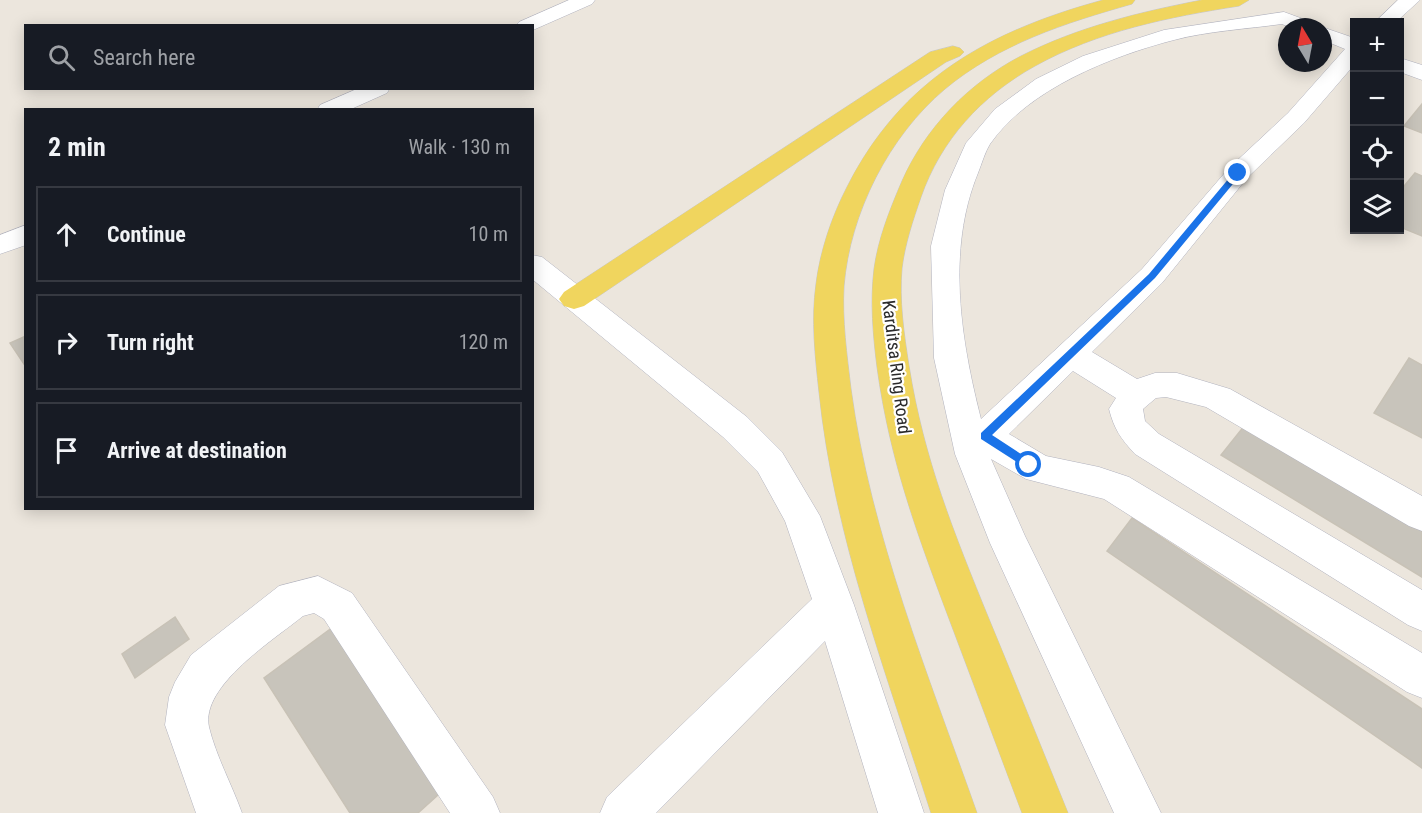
<!DOCTYPE html>
<html lang="en">
<head>
<meta charset="utf-8">
<style>
  body { margin:0; font-family:"Roboto Condensed",sans-serif; background:#20242c; color:#f1f3f6 }
  .controls { position:absolute; right:18px; top:18px; display:grid; overflow:hidden; border-radius:0px; box-shadow:0 3px 15px #0003 }
  .controls button { width:54px; height:54px; display:grid; place-items:center; padding:0; border:0; border-bottom:2px solid #363941; background:#171b24; color:#f1f3f6; font:30px sans-serif }
  .compass { position:absolute; left:1278px; top:18px; width:54px; height:54px; border-radius:50%; background:#171b24; box-shadow:0 3px 15px #0003; rotate:350deg }
  .stop { position:absolute; width:18px; height:18px; margin:-14px; border:4px solid #1a73e8; border-radius:50%; background:#fff }
  .stop.end { background:#1a73e8; border-color:#fff; box-shadow:0 2px 6px #0008 }
  .list { margin:0; padding:0; list-style:none }
  h2 { display:flex; justify-content:space-between; align-items:center; height:78px; margin:0; padding:0 24px; font-size:26px }
  h2 small { font-size:20px; font-weight:400; color:#9ea1a6 }
  .list li { display:grid; grid-template-columns:39px 1fr auto; gap:18px; align-items:center; box-sizing:border-box; height:96px; margin:0 12px 12px; padding:0 12px; border:2px solid #363941; border-radius:0px }
  .list b { display:block; font-size:22px; white-space:nowrap }
  .list em { font-size:20px; font-style:normal; color:#9ea1a6 }
  .icon { flex:none; width:33px; height:33px; fill:none; stroke:currentColor; stroke-width:2; stroke-linecap:round; stroke-linejoin:round }
  .map { position:relative; flex:none; width:1422px; height:813px; overflow:hidden }
  .search { position:absolute; background:#171b24; box-shadow:0 3px 15px #0003; left:24px; top:24px; width:510px; height:66px; display:flex; align-items:center; gap:15px; box-sizing:border-box; padding:0 21px; border-radius:0px; color:#9ea1a6; font-size:22px }
  .panel { position:absolute; background:#171b24; box-shadow:0 3px 15px #0003; left:24px; top:108px; width:510px; height:402px; border-radius:0px }
  .map>svg:first-child { display:block }
  .building { fill:#c8c4bb; stroke:#c8c2b6; stroke-width:1.5 }
  .lines { fill:none; stroke-linecap:round; stroke-linejoin:round }
  .minor-casing { stroke:#b1b2be; stroke-width:1 }
  .major-casing { stroke:#c8c8c8; stroke-width:1 }
  .minor { fill:#fff; fill-rule:evenodd }
  .major { fill:#f0d55e; fill-rule:evenodd }
  .route { fill:#1a73e8 }
  .labels { text-anchor:middle; dominant-baseline:central; stroke-width:4.5; stroke-linejoin:round; paint-order:stroke }
  .street-label { font-size:18px; fill:#2b2b2b; stroke:#fff }
</style>
</head>
<body>
<div class="map">
<svg width="1422" height="813" viewBox="0 0 1422 813">
  <rect width="100%" height="100%" fill="#ece6dd"/>
  <g class="building">
    <path d="M1422,104V133L1404,126Z"/>
    <path d="M1415,173L1422,176V236L1400,227V191Z"/>
    <path d="M26,336V367L10,343Z"/>
    <path d="M1409,358L1422,365V438L1374,413Z"/>
    <path d="M1245,425L1422,528V577L1221,455Z"/>
    <path d="M1132,518L1422,709V768L1107,551Z"/>
    <path d="M175,617L189,639L135,678L122,654Z"/>
    <path d="M333,627L448,786L418,813H350L264,678Z"/>
  </g>
  <g class="lines">
    <g class="minor-casing">
      <g id="minor">
        <path d="M569,0H595L592,4L533,30L532,26H516L519,22Z"/>
        <path d="M1398,0H1420L1396,22H1375Z"/>
        <path d="M1284,12L1314,23L1317,27H1289L1282,24C1247,29 1208,31 1174,40C1112,56 1028,89 990,144C985,152 982,163 978,173C946,251 961,340 981,419L1142,269L1229,168L1288,113L1345,49L1323,40L1322,27L1354,38V65L1304,123L1247,178L1162,283L1092,352L1137,379L1155,373H1177L1230,389L1422,496V531L1409,526L1206,407L1166,397L1156,398L1143,409L1145,421L1159,434L1422,590V631L1408,625L1135,454C1121,439 1114,429 1109,409L1116,398L1073,371L1009,434L1046,456L1099,467L1129,477L1422,653V698L1407,692L1104,499L1026,479L991,459L1025,536L1161,813H1114L990,543L955,454L934,358L931,246L945,190L966,143L995,109L1036,79L1083,56L1164,30Z"/>
        <path d="M1400,58L1422,65V80L1400,72Z"/>
        <path d="M359,88H390L387,93L349,110H317L320,105Z"/>
        <path d="M26,225V245L0,254V235Z"/>
        <path d="M532,255L542,257L747,417L782,452L820,516L854,605L924,813H878L825,641L656,813H600L607,797L812,599L785,521L758,472L723,437L532,279Z"/>
        <path d="M318,576L352,593L493,797L500,813H450L324,619L314,613L303,616C275,639 200,686 209,727C216,756 232,785 242,813H196L165,725L169,697L175,682L191,655L279,586Z"/>
      </g>
    </g>
    <g class="major-casing">
      <g id="major">
        <path d="M1103,0H1135L1132,4C1065,23 999,44 945,89C889,136 850,213 844,286C842,320 847,355 851,389C871,536 928,674 977,813H931C887,675 834,537 819,392C815,356 811,320 816,284C820,251 832,216 847,187C902,78 990,31 1103,0Z"/>
        <path d="M1202,0H1249L1239,6C1169,17 1098,31 1035,66C981,96 941,140 921,197C913,220 905,244 902,268C899,300 904,334 909,366C924,460 954,533 989,619C1016,684 1042,749 1068,813H1022C998,750 975,687 951,624C918,536 890,462 877,367C873,335 870,302 874,269C878,239 890,209 902,181C926,127 969,83 1021,56C1078,27 1140,12 1202,0Z"/>
        <path d="M953,46L960,48L964,52L960,56L946,62L584,306L574,309L564,306L559,299L564,292L930,52Z"/>
      </g>
    </g>
    <use href="#minor" class="minor"/>
    <use href="#major" class="major"/>
  </g>
  <path class="route" d="M1235,171L1242,173L1155,278L992,435L1033,462V468H1026L981,439V433L1149,274Z"/>
  <g class="labels">
    <g class="street-label">
      <text transform="translate(897 367) rotate(83)">Karditsa Ring Road</text>
    </g>
  </g>
</svg>
<div class="controls">
<button>+</button>
<button>−</button>
<button><svg class="icon" aria-label="locate" viewBox="0 0 24 24"><circle cx="12" cy="12" r="6"/><path d="M12 2v4M12 18v4M2 12h4M18 12h4"/></svg></button>
<button><svg class="icon" aria-label="layers" viewBox="0 0 24 24"><path d="M12 4l9 5-9 5-9-5zM3 14l9 5 9-5"/></svg></button>
</div>
<svg class="compass" viewBox="-18 -18 36 36"><path d="M0-13l5 13h-10z" fill="#e53935"/><path d="M0 13l5-13h-10z" fill="#9ea1a6"/></svg>
<div class="stop" style="left:1029px;top:465px"></div>
<div class="stop end" style="left:1238px;top:173px"></div>
<div class="search"><svg class="icon" aria-label="search" viewBox="0 0 24 24"><circle cx="10" cy="10" r="6"/><path d="M15 15l6 6"/></svg>Search here</div>
<section class="panel">
<h2>2 min<small>Walk · 130 m</small></h2>
<ul class="list">
<li><svg class="icon" aria-label="ahead" viewBox="0 0 24 24"><path d="M12 20V5M6 11l6-6 6 6"/></svg><div><b>Continue</b></div><em>10 m</em></li>
<li><svg class="icon" aria-label="right" viewBox="0 0 24 24"><path d="M7 20v-9h11M14 6l5 5-5 5"/></svg><div><b>Turn right</b></div><em>120 m</em></li>
<li><svg class="icon" aria-label="arrive" viewBox="0 0 24 24"><path d="M6 21V4h12l-3 4 3 4H6"/></svg><div><b>Arrive at destination</b></div></li>
</ul>
</section>
</div>
</body>
</html>
